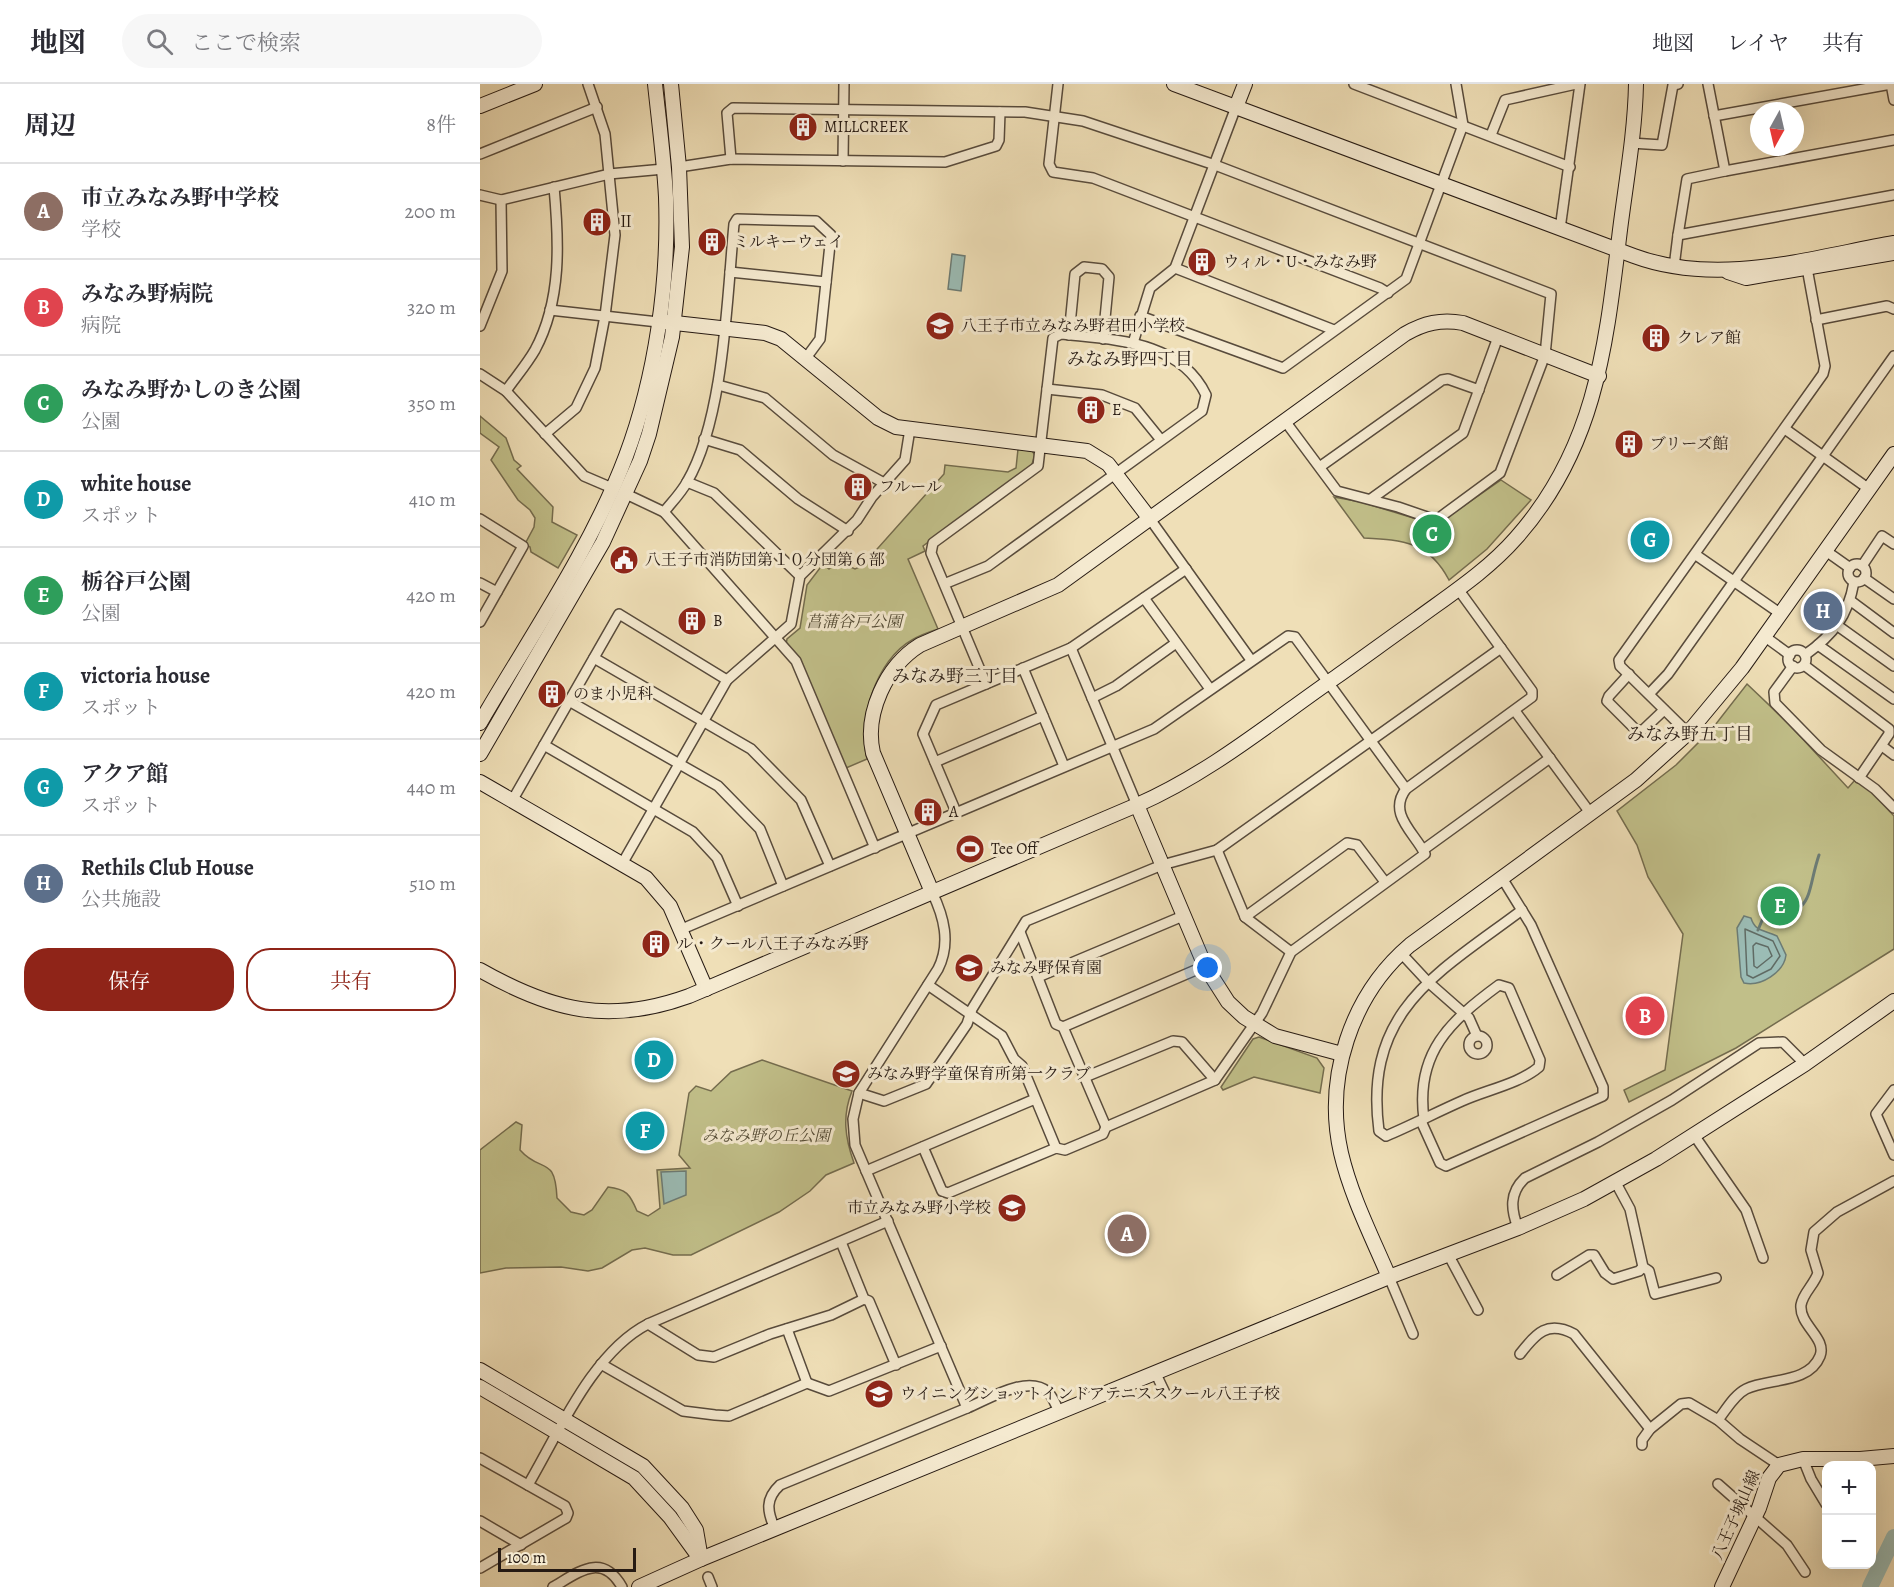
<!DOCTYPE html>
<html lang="ja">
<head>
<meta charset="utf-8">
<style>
  body { margin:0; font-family:Alegreya,"Noto Serif JP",serif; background:#f7f7f7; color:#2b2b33 }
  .controls { position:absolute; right:18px; bottom:18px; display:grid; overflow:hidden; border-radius:12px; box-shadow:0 6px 24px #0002 }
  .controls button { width:54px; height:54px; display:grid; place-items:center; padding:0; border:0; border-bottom:2px solid #e1e1e2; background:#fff; color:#2b2b33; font:30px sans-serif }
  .compass { position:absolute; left:1270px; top:18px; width:54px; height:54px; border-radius:50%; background:#fff; box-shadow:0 6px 24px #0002; rotate:188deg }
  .scale { position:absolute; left:18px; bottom:15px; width:138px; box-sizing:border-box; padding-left:6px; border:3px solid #261a13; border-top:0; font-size:16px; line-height:21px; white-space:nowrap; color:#261a13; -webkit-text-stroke:4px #f5ead0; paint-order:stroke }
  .you { position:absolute; left:728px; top:884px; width:21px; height:21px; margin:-15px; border:4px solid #fff; border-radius:50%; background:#1a73e8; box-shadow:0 0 0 9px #1a73e833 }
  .badge { display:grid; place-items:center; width:39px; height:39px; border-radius:50%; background:#8f2418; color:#fff; font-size:20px; font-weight:700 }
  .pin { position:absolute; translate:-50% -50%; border:3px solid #fff; box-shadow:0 2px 6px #0006 }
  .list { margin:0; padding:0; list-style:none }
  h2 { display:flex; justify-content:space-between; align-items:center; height:78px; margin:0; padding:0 24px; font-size:26px }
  h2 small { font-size:20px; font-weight:400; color:#7c7c81 }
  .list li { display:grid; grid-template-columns:39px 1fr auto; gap:18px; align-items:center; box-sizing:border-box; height:96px; padding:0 24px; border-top:2px solid #e1e1e2 }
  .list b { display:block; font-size:22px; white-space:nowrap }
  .list p { margin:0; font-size:20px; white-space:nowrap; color:#7c7c81 }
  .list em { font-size:20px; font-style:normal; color:#7c7c81 }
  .actions { display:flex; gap:12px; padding:18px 24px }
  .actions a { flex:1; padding:14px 0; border:2px solid #8f2418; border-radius:24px; text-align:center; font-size:21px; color:#8f2418 }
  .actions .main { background:#8f2418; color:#fff }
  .icon { flex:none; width:33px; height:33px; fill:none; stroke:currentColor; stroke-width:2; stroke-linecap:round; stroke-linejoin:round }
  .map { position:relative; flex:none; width:1414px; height:1503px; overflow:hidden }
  header { display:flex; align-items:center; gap:36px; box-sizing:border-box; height:84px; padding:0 30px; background:#fff; border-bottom:2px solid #e1e1e2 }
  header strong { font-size:28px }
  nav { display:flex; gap:33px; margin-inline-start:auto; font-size:21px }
  .search { width:420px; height:54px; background:#f7f7f7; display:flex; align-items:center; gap:15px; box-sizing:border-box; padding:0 21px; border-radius:33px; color:#7c7c81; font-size:22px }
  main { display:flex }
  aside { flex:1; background:#fff }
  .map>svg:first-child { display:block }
  .green { fill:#c1bf89; stroke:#746c4e; stroke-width:1.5 }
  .water { fill:#9bbcb5; stroke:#6c7b74; stroke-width:1.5 }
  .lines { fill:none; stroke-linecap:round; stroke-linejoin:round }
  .shore { stroke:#606b64; stroke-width:1.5 }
  .stream { stroke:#6c7b74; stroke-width:3 }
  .river { stroke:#9bbcb5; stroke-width:16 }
  .street-casing { stroke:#584b3c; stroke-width:12 }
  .secondary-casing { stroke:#261a13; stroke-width:16 }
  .street { stroke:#f5ead0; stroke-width:9 }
  .secondary { stroke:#f5ead0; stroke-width:14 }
  .labels { text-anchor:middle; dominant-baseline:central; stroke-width:6; stroke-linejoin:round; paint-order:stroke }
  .poi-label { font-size:16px; fill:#261a13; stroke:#f5ead0; text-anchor:start }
  .park-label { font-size:16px; font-style:italic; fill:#544c36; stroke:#f5ead0 }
  .street-label { font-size:16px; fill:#261a13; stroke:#f5ead0 }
  .neighbourhood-label { font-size:18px; fill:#261a13; stroke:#f5ead0 }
</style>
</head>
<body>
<header>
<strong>地図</strong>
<div class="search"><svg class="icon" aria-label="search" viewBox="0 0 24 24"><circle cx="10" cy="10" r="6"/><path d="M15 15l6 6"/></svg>ここで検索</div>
<nav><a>地図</a><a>レイヤ</a><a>共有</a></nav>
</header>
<main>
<aside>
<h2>周辺<small>8件</small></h2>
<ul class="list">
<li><span class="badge" style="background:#8d6e63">A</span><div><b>市立みなみ野中学校</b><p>学校</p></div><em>200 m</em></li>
<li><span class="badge" style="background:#e0444e">B</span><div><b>みなみ野病院</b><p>病院</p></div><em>320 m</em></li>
<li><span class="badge" style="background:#2e9e5b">C</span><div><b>みなみ野かしのき公園</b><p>公園</p></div><em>350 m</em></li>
<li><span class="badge" style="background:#0f9aa8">D</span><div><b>white house</b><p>スポット</p></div><em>410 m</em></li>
<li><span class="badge" style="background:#2e9e5b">E</span><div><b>栃谷戸公園</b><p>公園</p></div><em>420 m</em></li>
<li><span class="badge" style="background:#0f9aa8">F</span><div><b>victoria house</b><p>スポット</p></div><em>420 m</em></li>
<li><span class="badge" style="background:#0f9aa8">G</span><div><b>アクア館</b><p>スポット</p></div><em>440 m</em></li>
<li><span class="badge" style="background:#5c6f8a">H</span><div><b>Rethils Club House</b><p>公共施設</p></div><em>510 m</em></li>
</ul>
<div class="actions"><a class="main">保存</a><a>共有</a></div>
</aside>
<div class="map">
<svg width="1414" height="1503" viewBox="0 0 1414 1503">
  <rect width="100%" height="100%" fill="#efdfb7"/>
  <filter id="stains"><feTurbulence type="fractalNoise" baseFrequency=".00333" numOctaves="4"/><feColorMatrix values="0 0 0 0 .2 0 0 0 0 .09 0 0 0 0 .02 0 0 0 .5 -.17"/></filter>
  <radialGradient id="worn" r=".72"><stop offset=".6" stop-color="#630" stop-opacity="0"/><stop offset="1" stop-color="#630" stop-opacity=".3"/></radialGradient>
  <g class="green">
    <path d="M0,332L26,354L34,376L41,382L37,385L73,423L72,438L97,451L78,484L51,468L50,463L45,460L54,443L55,434L50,426L38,416L11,376L19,363L0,349Z"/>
    <path d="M538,365L552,367L555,371L551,383L443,462L445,467L428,475L458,545C449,548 440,551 432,556C396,576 377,637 387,675L366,684L306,560L307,555L320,544L327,501L343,480L349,485L357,477L375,485L382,482L464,390L465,381L528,388L536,384Z"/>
    <path d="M1021,396L1051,416L1007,465L969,496C949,458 924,456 884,454L854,413L881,418L956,441Z"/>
    <path d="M1267,600L1308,639L1368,704L1375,696L1392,708L1414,732V865L1256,964L1149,1018L1144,1006L1185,986L1203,850L1168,793L1157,761L1137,727L1196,681L1232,645Z"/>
    <path d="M779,953L837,974L844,984L840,1009L774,993L743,1006L741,1003L773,955Z"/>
    <path d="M282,976L372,1007C362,1032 365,1054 374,1079L346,1091L330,1107L299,1128L211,1171H193L165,1164L152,1166L122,1184L108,1187L81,1183L26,1184L0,1189V1066L36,1038L42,1041L40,1066C61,1090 75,1070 77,1114L91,1128L104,1131L112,1126L128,1103C146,1105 150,1110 157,1127L168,1132L180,1124L177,1086L210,1084L199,1071L209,1009L216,1002L231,1007L251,988Z"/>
  </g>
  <g class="water">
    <path d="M472,170L485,172L481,207L468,205Z"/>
    <path d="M1264,832L1271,834C1275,848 1285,846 1297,852L1306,871C1304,888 1281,903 1264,899L1261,893L1257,844Z"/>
    <path d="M206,1087V1111L184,1120L181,1088Z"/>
  </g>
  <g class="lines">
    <g class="shore">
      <path d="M1265,845L1293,857L1300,872L1291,885L1273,894L1267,891Z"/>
      <path d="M1276,859L1288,863L1292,872L1277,884L1274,882L1273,862Z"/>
    </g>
    <path class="stream" d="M1278,846L1286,827C1335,834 1326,809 1339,771"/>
    <path class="river" d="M1390,1503L1414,1453"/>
    <g class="street-casing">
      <g id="street">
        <path d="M578,0L569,80L573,88L613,94L900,204L908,209"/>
        <path d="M874,0L1090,83"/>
        <path d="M1228,0L1245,87L1207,95L1198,151L1414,111"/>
        <path d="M1411,0L1414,16"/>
        <path d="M1234,32L1411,0"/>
        <path d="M1011,51L1025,16L1096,0"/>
        <path d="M1151,59L1182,61L1193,1L1198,0"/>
        <path d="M0,70L117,23"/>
        <path d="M251,75L247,29L253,24L545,28L603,37L735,81L1071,210L1065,271L1020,389L959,434L953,435L918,423L857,407L805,337"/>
        <path d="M363,77L364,0"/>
        <path d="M199,83L251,75L465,78L516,62L519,56L520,28"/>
        <path d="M1245,87L1414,56"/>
        <path d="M0,111L21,116L129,90L184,85"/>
        <path d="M1080,145L1100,0"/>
        <path d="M1194,183L1198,151"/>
        <path d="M695,184L854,246"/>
        <path d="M250,188L346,198"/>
        <path d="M70,226L178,238"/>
        <path d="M660,232L803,284L926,195L983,41L976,0"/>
        <path d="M1336,236L1407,222L1414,225"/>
        <path d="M0,242L22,187L21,116"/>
        <path d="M589,251L595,190L604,183L622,185L629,193L623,255"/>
        <path d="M653,259L670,204L695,184L756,23"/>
        <path d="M0,290L26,307L104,392L132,404"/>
        <path d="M238,301L285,314L353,371L404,399"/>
        <path d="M567,305L622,311L655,324L681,356"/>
        <path d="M26,307C35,294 47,280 55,266C82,216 79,157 74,103"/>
        <path d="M1305,345L1389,405"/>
        <path d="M65,350L96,324L115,284L125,232L135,151L125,50L108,0"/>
        <path d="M224,355L260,366L318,415L368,447"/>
        <path d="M841,382L962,296L968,295L999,306"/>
        <path d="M207,398L234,409L320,492"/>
        <path d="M146,410L184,428C192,418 201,409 207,398C244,335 247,214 254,140L257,135L336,137L351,151L340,255L326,274"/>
        <path d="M891,415L983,349L1018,253"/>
        <path d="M184,428L316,577L395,764"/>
        <path d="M0,435L43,462L0,538"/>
        <path d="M670,435L771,576"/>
        <path d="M1346,467L1370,484"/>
        <path d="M1216,471L1301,530"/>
        <circle cx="1377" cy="489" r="9"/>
        <path d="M1382,482L1402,452L1414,460"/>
        <path d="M1384,494L1414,515"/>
        <path d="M0,499L17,508"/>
        <path d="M464,500L508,482L722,327L726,311C700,256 633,256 581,250L573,254L558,382L453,459L451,469L506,600"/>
        <path d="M664,514L730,605"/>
        <path d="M1371,517L1414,549"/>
        <path d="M1358,542L1414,582"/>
        <path d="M1284,552L1310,571"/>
        <path d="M1338,561L1414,615"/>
        <path d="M591,564L657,721"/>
        <circle cx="1317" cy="575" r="9"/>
        <path d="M1325,571C1353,551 1368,532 1374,498"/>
        <path d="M114,574L271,665L321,716L350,782"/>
        <path d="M1324,581L1409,645V650L1379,694"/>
        <path d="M1313,582L1294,608L1295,619L1341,666L1395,705L1414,724"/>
        <path d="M543,584L584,682"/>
        <path d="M1149,590L1129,612L1127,617L1156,646H1163L1184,626"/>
        <path d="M1169,610L1188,590L1414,272"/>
        <path d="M612,614L636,602L696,559"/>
        <path d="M89,617L238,702L280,745L303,802"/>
        <path d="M1035,627L1111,730"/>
        <path d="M1208,649L1140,582L1139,576L1343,290L1345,282L1327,184"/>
        <path d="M64,661L213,748L237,774L258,822"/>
        <path d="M1402,662L1414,671"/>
        <path d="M455,678L563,632"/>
        <path d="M32,717L139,530L247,596"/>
        <path d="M476,728L443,650L456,621L591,564L706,485"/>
        <path d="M737,766L765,833L811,868"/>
        <path d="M943,766L1070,674"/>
        <path d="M142,780L247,596L311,540L320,492L377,436L392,413L425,376L430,345"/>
        <path d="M452,808C464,833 471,859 458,885L379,1009L373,1035L375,1061L487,1324C507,1316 547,1290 568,1308C573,1313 576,1322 580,1329"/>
        <path d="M765,833L867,759L877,761L905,798"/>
        <path d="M202,845L674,645L808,552L815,553L926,705"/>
        <path d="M540,848L576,940L583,943L626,1043"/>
        <path d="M921,869L947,897L989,934L997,952"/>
        <path d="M558,893L703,832"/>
        <path d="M448,901L522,952L534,975L542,982L576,1064"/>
        <path d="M583,943L725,882"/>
        <circle cx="998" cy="961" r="9"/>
        <path d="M605,993L693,957L702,958L735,996"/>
        <path d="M1414,1006L1396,1030L1414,1071"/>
        <path d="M379,1009L404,1017L446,1000L487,940L492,925L546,837L682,781L737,766L1021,564"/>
        <path d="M944,1035C935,969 970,937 1019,901L1029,904L1060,976L1059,983C1039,1000 1006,1006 982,1017C957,1028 932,1041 906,1052L899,1047C883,926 958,889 1042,826"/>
        <path d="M941,1037L960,1079L966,1082L1123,1012V1003L1051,841L1022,794"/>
        <path d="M1214,1051L1266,1126L1283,1174"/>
        <path d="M443,1063L462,1107L468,1109L576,1064L585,1066L623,1050L626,1043L735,996L782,929L811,868L945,770C935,749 907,730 926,705L1052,613V607L978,505"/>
        <path d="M386,1087L555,1015"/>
        <path d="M1136,1099L1150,1125L1163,1183L1169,1187L1175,1210L1236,1194"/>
        <path d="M1038,1144C1031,1126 1029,1109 1045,1094L1118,1058L1192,1016L1279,959L1303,958L1325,980"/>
        <path d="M361,1158L384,1215L389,1217L416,1281"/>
        <path d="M968,1170L998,1226"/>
        <path d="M1077,1191L1109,1171H1114L1125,1189L1133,1195L1159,1187L1163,1183"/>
        <path d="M909,1193L933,1250"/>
        <path d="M168,1240L218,1271L234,1273L290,1250L351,1231L384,1215"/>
        <path d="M307,1245L327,1299"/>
        <path d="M1040,1270C1056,1249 1068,1236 1094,1250L1170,1345"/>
        <path d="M121,1280L203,1327L235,1331L249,1332L327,1299L349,1307L461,1262"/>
        <path d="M676,1290L685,1309"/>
        <path d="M1238,1336C1246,1326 1254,1311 1266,1305C1288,1294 1329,1300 1340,1272C1347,1254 1319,1241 1321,1221C1323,1209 1334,1201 1338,1189L1331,1166L1334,1148L1357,1128L1414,1097"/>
        <path d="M1162,1361V1356L1170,1345L1201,1320L1209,1319L1238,1336L1260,1355L1299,1381"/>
        <path d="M0,1374L85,1422L88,1429L86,1434L0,1484"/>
        <path d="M1323,1375L1331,1395L1346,1420"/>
        <path d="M1238,1400L1307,1461L1325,1488"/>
        <path d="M48,1401C79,1348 113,1268 168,1240L408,1137"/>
        <path d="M0,1437L41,1461"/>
        <path d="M295,1445C287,1427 285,1415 300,1401L487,1324"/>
        <path d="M228,1493L232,1503"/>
        <path d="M73,1503C99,1488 122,1468 142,1503"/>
      </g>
    </g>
    <g class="secondary-casing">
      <g id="secondary">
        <path d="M694,0L1154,172C1238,203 1329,174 1414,159"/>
        <path d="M0,22L55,0"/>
        <path d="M756,23L765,0"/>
        <path d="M1248,188L1266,194L1414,169"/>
        <path d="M186,238L285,249L301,255L398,334L416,343L607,367L628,380L670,435"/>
        <path d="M0,639C50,553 111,465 146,372C176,292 189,198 186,113C184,75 179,38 175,0"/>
        <path d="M0,670L123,458L160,377L169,350L192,253L202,163L199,83L191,0"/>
        <path d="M0,698L166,794L190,822L226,905"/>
        <path d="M657,721L725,882L748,918L764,933L795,952L862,970"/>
        <path d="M452,808L393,669C384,630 406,582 440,561L578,501L925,250C944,239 961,235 983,239L1119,292"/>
        <path d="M0,886C72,927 129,941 209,912L657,721C730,689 791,638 856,593C883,574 910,554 937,535C971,510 1008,486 1036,454C1116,364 1126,261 1140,146C1146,98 1155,49 1156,0"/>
        <path d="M909,1193C892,1153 871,1112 861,1069C844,994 871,911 930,861L1156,696L1208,649L1262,584L1414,370"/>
        <path d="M0,1286L163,1382L202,1424L216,1446L221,1475"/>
        <path d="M0,1303L154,1394L190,1433L219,1473"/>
        <path d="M159,1503L221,1475L909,1193L1038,1144L1104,1115L1176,1075L1325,980L1414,917"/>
        <path d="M1242,1503L1279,1424L1289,1394L1299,1381L1323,1375H1380L1414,1372"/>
      </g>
    </g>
    <use href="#street" class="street"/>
    <use href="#secondary" class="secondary"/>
  </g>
  <defs>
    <g id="building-disc" transform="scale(1.5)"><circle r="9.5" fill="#8f2418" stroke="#f5ead0"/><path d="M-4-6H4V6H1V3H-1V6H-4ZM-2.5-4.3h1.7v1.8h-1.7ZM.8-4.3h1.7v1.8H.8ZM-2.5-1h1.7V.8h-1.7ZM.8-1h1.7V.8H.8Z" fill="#fff"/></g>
    <g id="school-disc" transform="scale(1.5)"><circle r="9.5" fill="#8f2418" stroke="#f5ead0"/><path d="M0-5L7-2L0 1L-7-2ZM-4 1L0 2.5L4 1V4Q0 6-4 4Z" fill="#fff"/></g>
    <g id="civic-disc" transform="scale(1.5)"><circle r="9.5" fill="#8f2418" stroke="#f5ead0"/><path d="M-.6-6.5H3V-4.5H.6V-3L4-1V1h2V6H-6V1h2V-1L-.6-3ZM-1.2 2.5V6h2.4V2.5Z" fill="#fff"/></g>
    <g id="stadium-disc" transform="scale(1.5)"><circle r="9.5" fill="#8f2418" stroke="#f5ead0"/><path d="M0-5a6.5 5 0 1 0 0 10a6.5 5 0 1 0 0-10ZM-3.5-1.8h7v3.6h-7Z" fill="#fff"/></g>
  </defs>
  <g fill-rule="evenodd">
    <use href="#building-disc" x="323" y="43"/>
    <use href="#building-disc" x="117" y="138"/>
    <use href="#building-disc" x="232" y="158"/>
    <use href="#building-disc" x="722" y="178"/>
    <use href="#school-disc" x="460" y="242"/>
    <use href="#building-disc" x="1176" y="254"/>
    <use href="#building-disc" x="611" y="326"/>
    <use href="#building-disc" x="1149" y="360"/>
    <use href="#building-disc" x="378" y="403"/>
    <use href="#civic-disc" x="144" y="476"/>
    <use href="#building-disc" x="212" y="537"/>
    <use href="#building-disc" x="72" y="610"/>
    <use href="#building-disc" x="448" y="728"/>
    <use href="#stadium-disc" x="490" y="765"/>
    <use href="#building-disc" x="176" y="860"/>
    <use href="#school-disc" x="489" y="884"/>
    <use href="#school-disc" x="366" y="990"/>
    <use href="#school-disc" x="532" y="1124"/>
    <use href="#school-disc" x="399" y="1310"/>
  </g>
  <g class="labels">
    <g class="poi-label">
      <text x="344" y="43">MILLCREEK</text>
      <text x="138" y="138">Ⅱ</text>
      <text x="253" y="158">ミルキーウェイ</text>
      <text x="743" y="178">ウィル・U・みなみ野</text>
      <text x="481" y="242">八王子市立みなみ野君田小学校</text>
      <text x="1197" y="254">クレア館</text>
      <text x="632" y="326">E</text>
      <text x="1170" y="360">ブリーズ館</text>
      <text x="399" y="403">フルール</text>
      <text x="165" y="476">八王子市消防団第１０分団第６部</text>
      <text x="233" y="537">B</text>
      <text x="93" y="610">のま小児科</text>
      <text x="469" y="728">A</text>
      <text x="511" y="765">Tee Off</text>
      <text x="197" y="860">ル・クール八王子みなみ野</text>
      <text x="510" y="884">みなみ野保育園</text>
      <text x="387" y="990">みなみ野学童保育所第一クラブ</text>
      <text x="511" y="1124" text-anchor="end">市立みなみ野小学校</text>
      <text x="420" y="1310">ウイニングショットインドアテニススクール八王子校</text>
    </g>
    <g class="park-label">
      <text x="374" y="538">菖蒲谷戸公園</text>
      <text x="286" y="1052">みなみ野の丘公園</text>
    </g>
    <g class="street-label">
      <text transform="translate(1256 1431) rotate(-66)">八王子城山線</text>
    </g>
    <g class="neighbourhood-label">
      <text x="650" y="275">みなみ野四丁目</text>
      <text x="475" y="592">みなみ野三丁目</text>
      <text x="1210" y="650">みなみ野五丁目</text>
    </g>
  </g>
  <rect width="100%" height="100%" filter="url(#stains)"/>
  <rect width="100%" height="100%" fill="url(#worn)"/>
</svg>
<div class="controls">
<button>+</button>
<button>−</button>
</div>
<svg class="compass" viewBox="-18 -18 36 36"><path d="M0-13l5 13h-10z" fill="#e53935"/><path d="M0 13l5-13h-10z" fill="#7c7c81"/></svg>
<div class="scale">100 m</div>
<div class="you"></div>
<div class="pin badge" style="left:647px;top:1150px;background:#8d6e63">A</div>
<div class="pin badge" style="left:1165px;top:932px;background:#e0444e">B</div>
<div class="pin badge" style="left:952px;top:450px;background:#2e9e5b">C</div>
<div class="pin badge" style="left:174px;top:976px;background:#0f9aa8">D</div>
<div class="pin badge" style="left:1300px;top:822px;background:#2e9e5b">E</div>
<div class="pin badge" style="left:165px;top:1047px;background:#0f9aa8">F</div>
<div class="pin badge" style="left:1170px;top:456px;background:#0f9aa8">G</div>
<div class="pin badge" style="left:1343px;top:527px;background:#5c6f8a">H</div>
</div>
</main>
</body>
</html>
